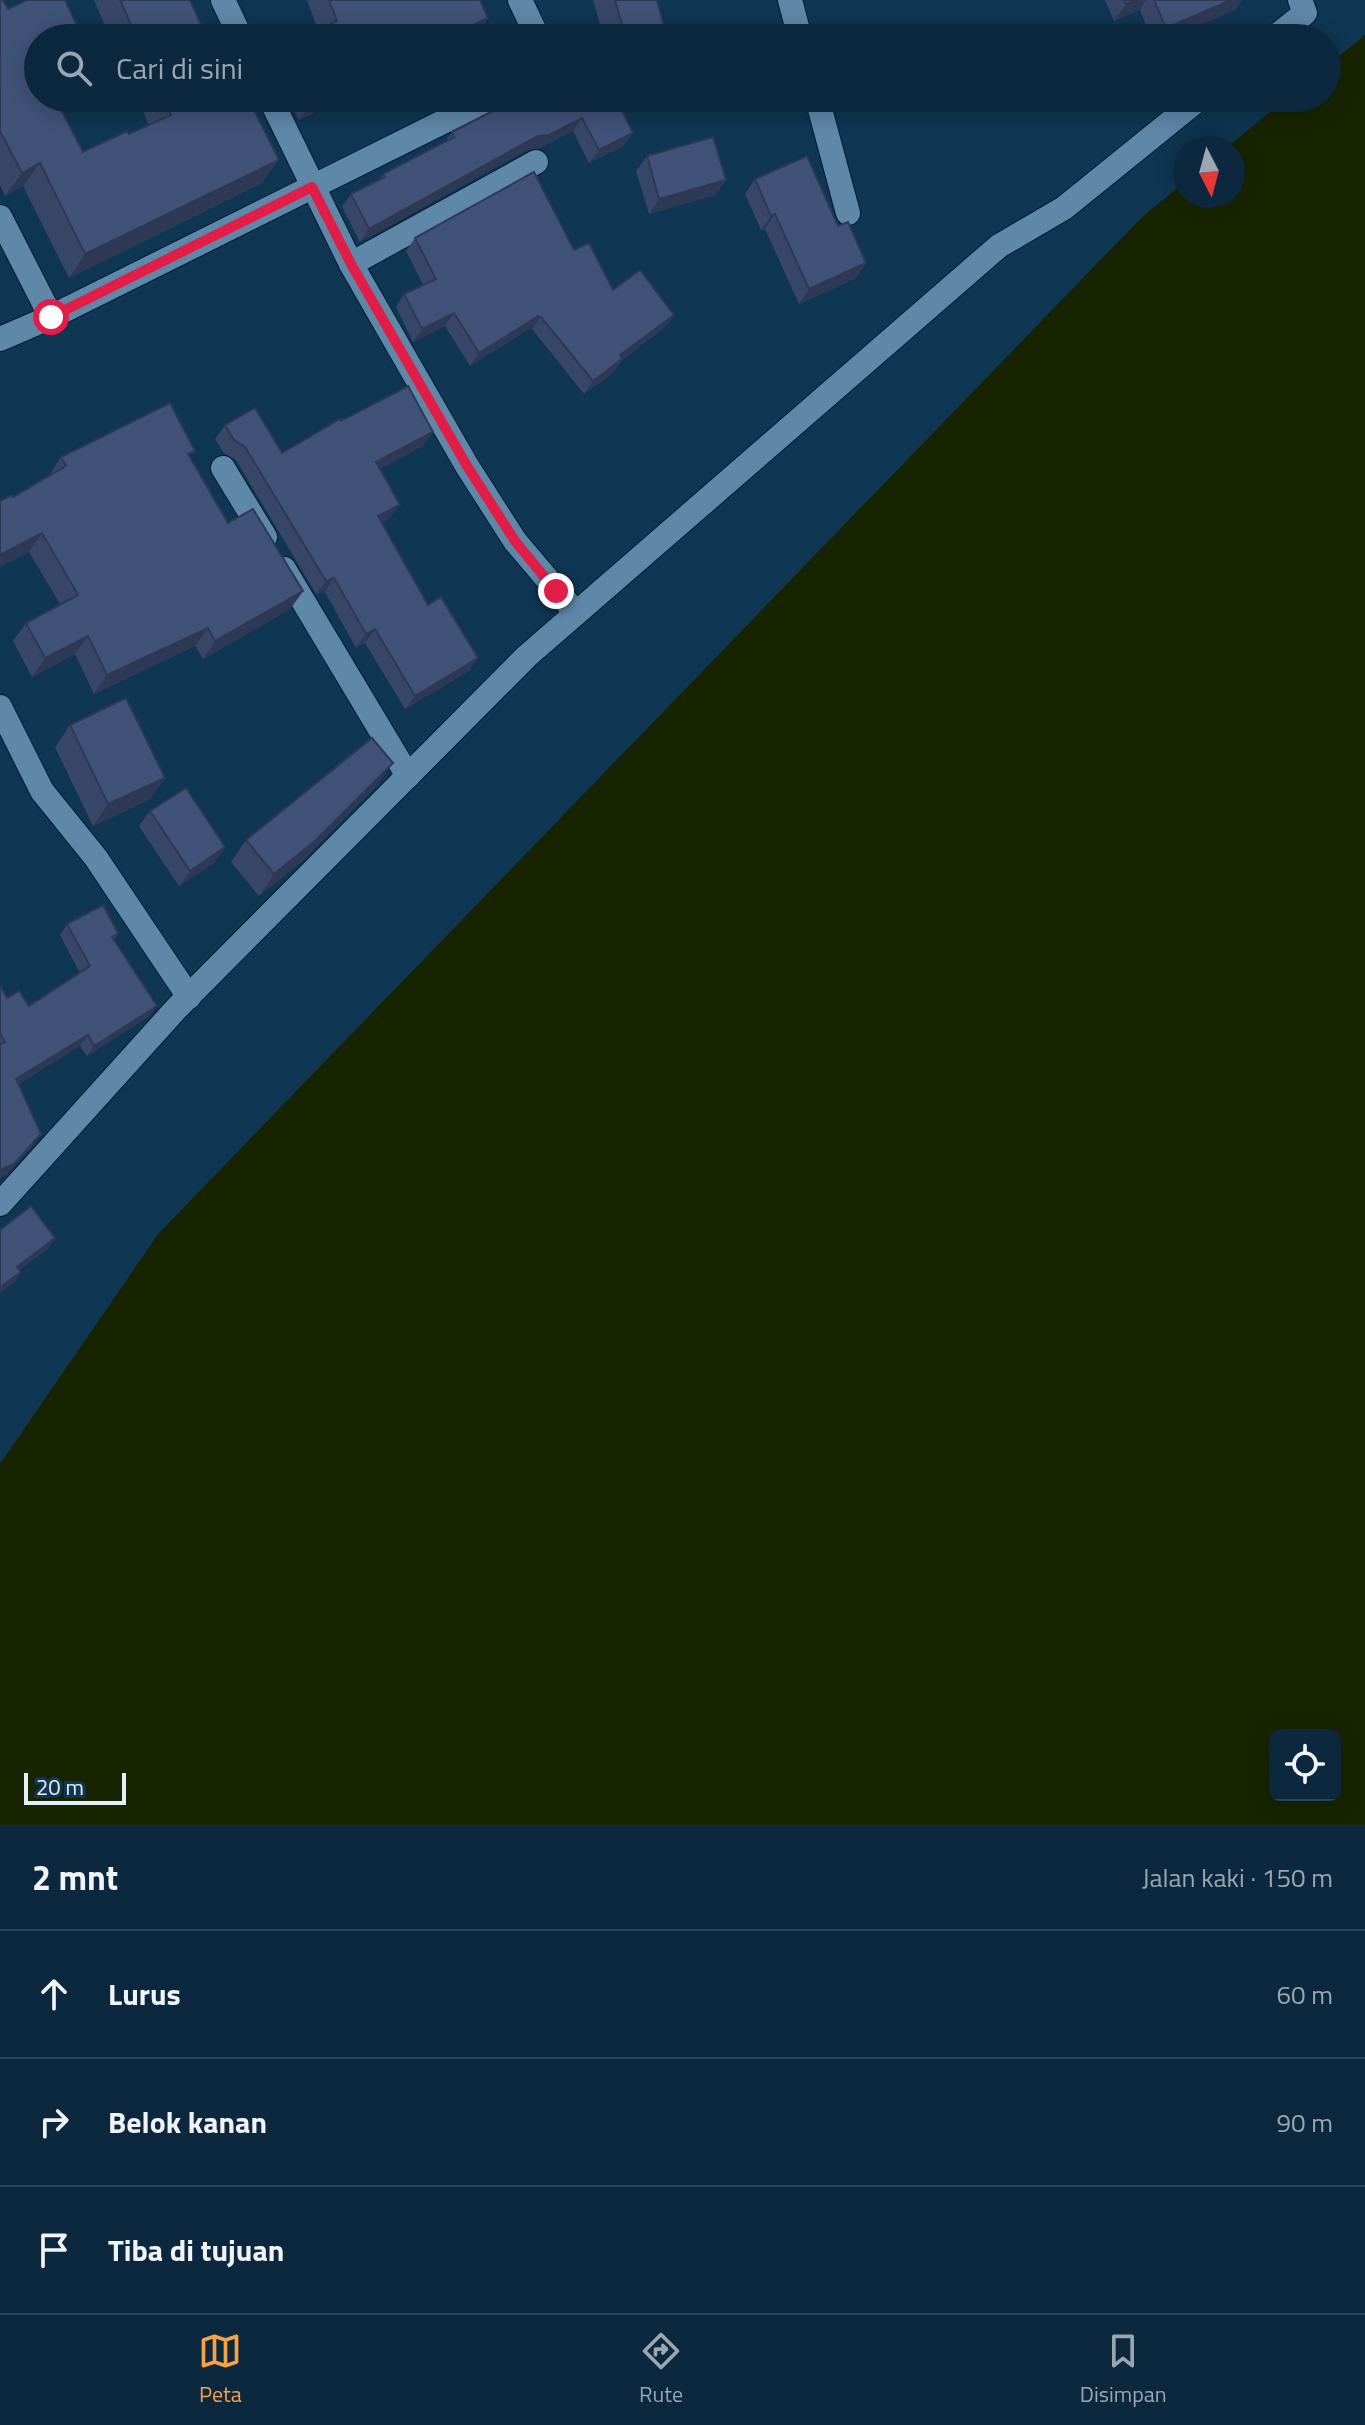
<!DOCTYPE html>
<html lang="id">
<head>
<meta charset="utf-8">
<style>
  body { margin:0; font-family:"Titillium Web",sans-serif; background:#143045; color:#f1f3f6 }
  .controls { position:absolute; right:24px; bottom:24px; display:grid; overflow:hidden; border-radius:12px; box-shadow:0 4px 20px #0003 }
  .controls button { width:72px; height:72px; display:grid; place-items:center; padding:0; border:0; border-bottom:2px solid #2b4458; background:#0b283e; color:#f1f3f6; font:40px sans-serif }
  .compass { position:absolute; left:1173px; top:136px; width:72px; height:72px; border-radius:50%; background:#0b283e; box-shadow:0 4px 20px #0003; rotate:174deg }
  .scale { position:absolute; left:24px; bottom:20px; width:102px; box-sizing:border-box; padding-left:8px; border:4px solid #e3f0fb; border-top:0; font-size:22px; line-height:28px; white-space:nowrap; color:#e3f0fb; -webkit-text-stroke:6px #0f3653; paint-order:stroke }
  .stop { position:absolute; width:24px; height:24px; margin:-18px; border:6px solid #e11d48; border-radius:50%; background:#fff }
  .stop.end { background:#e11d48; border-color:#fff; box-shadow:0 2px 8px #0008 }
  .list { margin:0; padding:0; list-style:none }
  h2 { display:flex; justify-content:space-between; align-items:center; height:104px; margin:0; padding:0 32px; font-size:34px }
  h2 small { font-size:26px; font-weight:400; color:#9aa6b0 }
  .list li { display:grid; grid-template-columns:52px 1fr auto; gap:24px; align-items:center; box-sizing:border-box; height:128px; padding:0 32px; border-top:2px solid #2b4458 }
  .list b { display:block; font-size:30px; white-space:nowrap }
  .list em { font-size:26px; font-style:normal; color:#9aa6b0 }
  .icon { flex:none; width:44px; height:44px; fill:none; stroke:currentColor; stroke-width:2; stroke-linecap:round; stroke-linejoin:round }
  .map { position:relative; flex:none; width:1365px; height:1825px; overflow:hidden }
  .search { position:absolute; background:#0b283e; box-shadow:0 4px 20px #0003; left:24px; right:24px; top:24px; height:88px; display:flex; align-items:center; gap:20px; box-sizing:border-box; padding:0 28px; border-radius:44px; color:#9aa6b0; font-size:30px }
  .sheet { height:488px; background:#0b283e }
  nav { display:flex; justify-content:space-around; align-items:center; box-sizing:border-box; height:112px; border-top:2px solid #2b4458; background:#0b283e; font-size:22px; color:#9aa6b0 }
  nav a { display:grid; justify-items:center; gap:4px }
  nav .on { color:#f6a246 }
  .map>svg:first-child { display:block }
  .water { fill:#182400; fill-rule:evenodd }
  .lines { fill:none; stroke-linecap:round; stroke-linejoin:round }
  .minor-casing { stroke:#011d32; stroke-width:26 }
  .minor { stroke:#5f87a8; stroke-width:24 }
  .wall { fill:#384768 }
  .shaded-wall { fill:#2e3955 }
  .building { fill:#415279; stroke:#2e3955; stroke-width:2 }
  .route { stroke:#e11d48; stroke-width:10 }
</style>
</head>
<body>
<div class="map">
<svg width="1365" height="1825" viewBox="0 0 1365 1825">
  <rect width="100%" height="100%" fill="#0f3653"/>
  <path class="water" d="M1365,35V1825H0V1464L159,1233L1142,217L1185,182V196H1233V148H1226L1287,98H1327V66ZM1275,1735H1335V1795H1275Z"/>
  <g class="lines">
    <g class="minor-casing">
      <g id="minor">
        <path d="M223,0L241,38"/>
        <path d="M520,0L538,38"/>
        <path d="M790,0L800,38"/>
        <path d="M1274,38L1305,13L1300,0"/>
        <path d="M270,98L351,264L467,466L515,541L576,613"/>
        <path d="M817,98L848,213"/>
        <path d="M0,217L51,317"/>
        <path d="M351,264L536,162"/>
        <path d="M0,339L51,317L491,98"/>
        <path d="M223,468L265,537"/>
        <path d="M284,569L408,776"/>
        <path d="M0,707L42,791L96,858L189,997"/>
        <path d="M0,1204L176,1009L527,656L999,246L1064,208L1200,98"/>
      </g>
    </g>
    <use href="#minor" class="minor"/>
  </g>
  <g class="wall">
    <path d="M0,0L38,98H62L56,101L83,152L149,125L137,98H248L262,183L69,278L23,186L5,196L0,185Z"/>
    <path d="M94,0H190L207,38H110Z"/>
    <path d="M307,0H480L488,18L474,38H300L318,30Z"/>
    <path d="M593,0H657L667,38H604Z"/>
    <path d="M1105,0H1242L1235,10L1168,38H1151L1140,10L1114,21Z"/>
    <path d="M288,98H345L299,120Z"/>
    <path d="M616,98L623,146L589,163L573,131L540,148L529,149L360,242L342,207L351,194L379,180L383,174L444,143L452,132Z"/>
    <path d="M647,156L726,180L715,195L649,214L636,171Z"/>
    <path d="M755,179L838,226L866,263L856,278L799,304L765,229L761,230L745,194Z"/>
    <path d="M415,238L574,250L613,290L674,315L665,327L622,360L614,372L584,394L532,329H529L470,366L445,326L413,342L396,307L404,294L423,285L406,251Z"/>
    <path d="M341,421L423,446L380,469L390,518L382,523L428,605L469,671L405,709L365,643L356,648L325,592L316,594L236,460L224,453L215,439L225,425L282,453Z"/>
    <path d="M61,457L190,458L228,523L303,591L290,609L203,659L195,646L94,694L75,654L32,677L13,641L26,623L60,604L29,552L0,567V501L13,497L49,476Z"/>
    <path d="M70,725L165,778L149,800L93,826L55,747Z"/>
    <path d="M377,785L301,862L259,896L231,862L246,840Z"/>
    <path d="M150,811L225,847L215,862L179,886L139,826Z"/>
    <path d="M67,924L118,933L114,940L149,1016L87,1056L80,1046L18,1084L41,1134L34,1144L7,1174L0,1178V985L7,998L29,1006L80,973L60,935Z"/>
  </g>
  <g class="shaded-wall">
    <path d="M1136,0H1146L1140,10L1114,21L1126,4Z"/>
    <path d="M1231,0H1242L1235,10L1168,38H1158L1166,28Z"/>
    <path d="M488,18L474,38H444Z"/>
    <path d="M315,98H345L299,120Z"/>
    <path d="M582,118L573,131L540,148L529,149L360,242L369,229L538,136Z"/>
    <path d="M633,133L623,146L589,163L599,150Z"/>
    <path d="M279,160L262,183L69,278L85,254Z"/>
    <path d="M40,163L23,186L5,196L22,173Z"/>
    <path d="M726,180L715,195L649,214L659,199Z"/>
    <path d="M775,214L765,229L761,230L771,216Z"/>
    <path d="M866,263L856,278L799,304L809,289Z"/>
    <path d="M454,313L445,326L413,342L422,329Z"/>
    <path d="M674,315L665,327L622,360L614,372L584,394L593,381L620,355Z"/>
    <path d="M538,316L541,317L532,329H529L470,366L479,353Z"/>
    <path d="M433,432L423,446L367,476L376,462Z"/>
    <path d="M400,505L390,518L369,530L378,516Z"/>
    <path d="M42,533L29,552L0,567V555Z"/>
    <path d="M334,578L325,592L316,594L326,581Z"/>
    <path d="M303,591L290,609L203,659L215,641Z"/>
    <path d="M208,628L195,646L94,694L107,675Z"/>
    <path d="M375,629L365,643L356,648L366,634Z"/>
    <path d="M88,636L75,654L32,677L45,658Z"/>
    <path d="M478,658L469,671L405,709L415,696Z"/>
    <path d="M393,763L377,785L301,862L259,896L274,874Z"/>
    <path d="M165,778L149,800L93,826L108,804Z"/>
    <path d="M225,847L215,862L179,886L190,871Z"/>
    <path d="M157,1006L149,1016L87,1056L94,1046Z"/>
    <path d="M88,1035L80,1046L8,1090L16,1079Z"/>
    <path d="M41,1134L34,1144L7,1174L0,1178V1170Z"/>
    <path d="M55,1238L48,1249L9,1278L17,1267Z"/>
    <path d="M21,1272L14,1283L0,1293V1287Z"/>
  </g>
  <g class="building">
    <path d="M0,0H3L8,9L27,0H65L83,38H38V98H55L83,152L127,131L129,134L171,115L164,98H248L279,160L85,254L40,163L22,173L0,131Z"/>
    <path d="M120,0H190L207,38H137Z"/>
    <path d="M329,0H480L488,18L444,38H300L337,21Z"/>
    <path d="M615,0H657L667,38H626Z"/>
    <path d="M1124,0H1136L1126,4Z"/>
    <path d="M1154,0H1231L1166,28Z"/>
    <path d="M518,98H616L633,133L599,150L582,118L549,135L538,136L369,229L351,194L385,177L383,174L454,137L452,132Z"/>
    <path d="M713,137L726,180L659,199L647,156Z"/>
    <path d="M807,156L838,226L848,222L866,263L809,289L775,214L771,216L755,179Z"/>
    <path d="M534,172L574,250L589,243L613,290L640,270L674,315L620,355L622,359L593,381L541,317L538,316L479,353L454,313L422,329L404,294L436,279L415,238Z"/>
    <path d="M408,386L433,432L376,462L400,505L378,516L428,605L441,597L478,658L415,696L375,629L366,634L334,578L326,581L245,447L234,440L225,425L255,408L282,453L340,419L341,421Z"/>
    <path d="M170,403L195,451L188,454L228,523L253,509L303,591L215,641L208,628L107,675L88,636L45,658L26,623L78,595L42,533L0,555V501L12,495L13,497L66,466L61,457Z"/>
    <path d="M126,698L165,778L108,804L70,725Z"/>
    <path d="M372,738L393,763L316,840L274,874L246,840Z"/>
    <path d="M186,788L225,847L190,871L150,811Z"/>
    <path d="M103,905L118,933L112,937L157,1006L94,1046L88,1035L16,1079L41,1134L14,1164L0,1170V1044L5,1042L0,1034V985L7,998L19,991L29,1006L90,966L67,924Z"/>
    <path d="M31,1206L55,1238L17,1267L21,1272L0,1287V1230Z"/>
  </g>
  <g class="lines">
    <path class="route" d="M51,317L312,187L351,264L467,466L515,541L556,591"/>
  </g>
</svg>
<div class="controls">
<button><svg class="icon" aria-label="locate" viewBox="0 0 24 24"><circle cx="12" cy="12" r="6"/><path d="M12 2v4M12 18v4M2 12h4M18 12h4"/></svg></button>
</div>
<svg class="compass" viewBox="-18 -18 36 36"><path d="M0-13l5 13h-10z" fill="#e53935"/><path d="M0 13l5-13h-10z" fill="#9aa6b0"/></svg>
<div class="scale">20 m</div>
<div class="stop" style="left:51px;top:317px"></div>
<div class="stop end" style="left:556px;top:591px"></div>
<div class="search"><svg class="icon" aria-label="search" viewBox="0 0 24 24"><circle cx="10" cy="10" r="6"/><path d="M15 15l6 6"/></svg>Cari di sini</div>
</div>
<section class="sheet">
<h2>2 mnt<small>Jalan kaki · 150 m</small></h2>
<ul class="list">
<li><svg class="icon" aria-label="ahead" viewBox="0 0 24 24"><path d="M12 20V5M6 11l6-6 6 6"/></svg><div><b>Lurus</b></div><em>60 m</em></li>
<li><svg class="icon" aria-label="right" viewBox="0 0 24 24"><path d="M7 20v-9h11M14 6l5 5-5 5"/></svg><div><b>Belok kanan</b></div><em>90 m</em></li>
<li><svg class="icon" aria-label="arrive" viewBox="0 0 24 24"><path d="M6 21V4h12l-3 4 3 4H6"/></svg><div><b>Tiba di tujuan</b></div></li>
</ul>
</section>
<nav>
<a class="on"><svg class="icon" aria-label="map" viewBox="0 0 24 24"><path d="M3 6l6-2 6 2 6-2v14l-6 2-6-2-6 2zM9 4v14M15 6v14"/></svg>Peta</a>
<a><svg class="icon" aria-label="directions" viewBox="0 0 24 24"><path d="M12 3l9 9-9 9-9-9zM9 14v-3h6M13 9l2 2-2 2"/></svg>Rute</a>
<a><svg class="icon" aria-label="saved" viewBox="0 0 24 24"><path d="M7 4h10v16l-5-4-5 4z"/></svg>Disimpan</a>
</nav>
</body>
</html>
